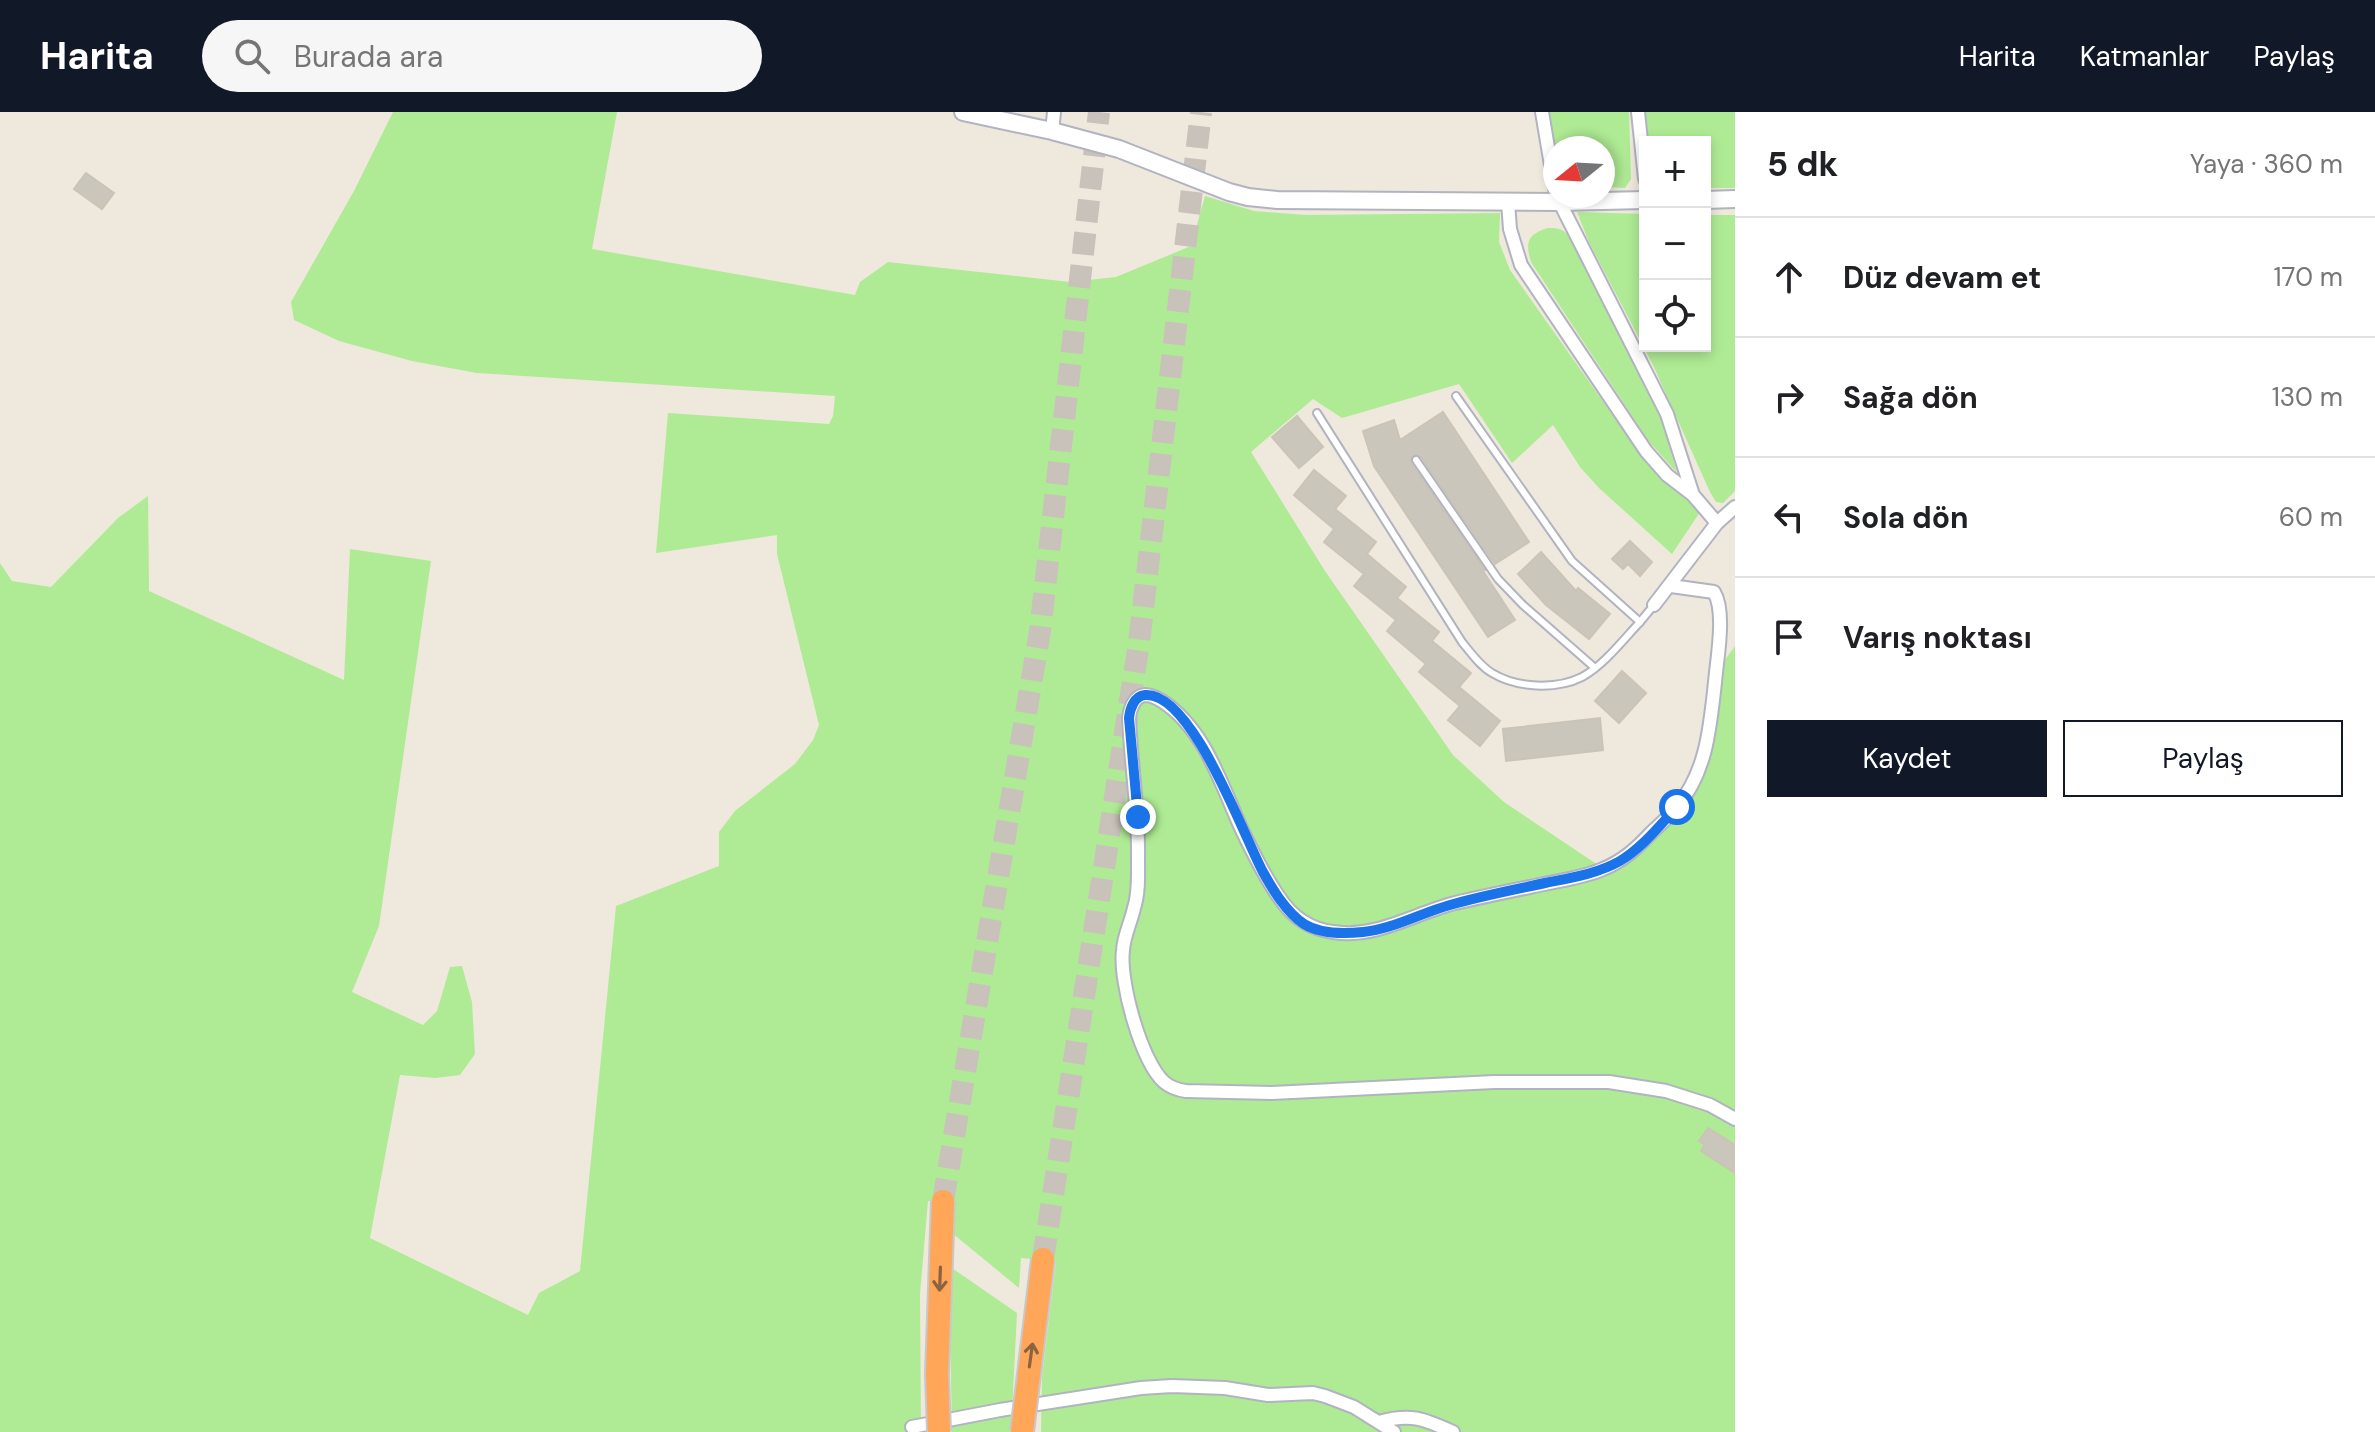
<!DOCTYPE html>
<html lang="tr">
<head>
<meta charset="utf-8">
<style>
  body { margin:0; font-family:"DM Sans",sans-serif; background:#f6f6f6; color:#202124 }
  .controls { position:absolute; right:24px; top:24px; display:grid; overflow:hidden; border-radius:0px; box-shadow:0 4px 12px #0003 }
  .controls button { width:72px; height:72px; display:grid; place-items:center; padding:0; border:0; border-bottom:2px solid #e0e0e0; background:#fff; color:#202124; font:40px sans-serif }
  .compass { position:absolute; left:1543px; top:24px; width:72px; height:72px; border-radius:50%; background:#fff; box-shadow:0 4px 12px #0003; rotate:252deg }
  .stop { position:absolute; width:24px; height:24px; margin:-18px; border:6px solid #1a73e8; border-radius:50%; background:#fff }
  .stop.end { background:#1a73e8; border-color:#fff; box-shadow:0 2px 8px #0008 }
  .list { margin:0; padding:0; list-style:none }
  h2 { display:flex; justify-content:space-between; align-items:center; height:104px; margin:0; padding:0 32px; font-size:34px }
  h2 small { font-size:26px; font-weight:400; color:#757577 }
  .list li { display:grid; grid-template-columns:52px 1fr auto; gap:24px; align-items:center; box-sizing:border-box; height:120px; padding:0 32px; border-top:2px solid #e0e0e0 }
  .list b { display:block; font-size:30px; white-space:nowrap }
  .list em { font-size:26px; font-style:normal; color:#757577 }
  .actions { display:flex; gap:16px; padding:24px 32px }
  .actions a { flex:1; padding:18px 0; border:2px solid #111827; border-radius:0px; text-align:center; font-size:28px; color:#111827 }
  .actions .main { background:#111827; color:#fff }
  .icon { flex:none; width:44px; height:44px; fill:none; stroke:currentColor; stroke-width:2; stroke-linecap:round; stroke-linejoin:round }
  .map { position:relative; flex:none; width:1735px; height:1320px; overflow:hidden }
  header { display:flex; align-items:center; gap:48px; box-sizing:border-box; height:112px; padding:0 40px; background:#111827; color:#fff }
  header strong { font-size:38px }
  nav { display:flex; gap:44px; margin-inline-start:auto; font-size:28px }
  .search { width:560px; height:72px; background:#f6f6f6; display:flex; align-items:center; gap:20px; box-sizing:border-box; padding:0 28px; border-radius:44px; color:#757577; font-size:30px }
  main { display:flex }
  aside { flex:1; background:#fff }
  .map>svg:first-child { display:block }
  .green { fill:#afeb94 }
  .building { fill:#cac6bb; stroke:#cbc4b6; stroke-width:2 }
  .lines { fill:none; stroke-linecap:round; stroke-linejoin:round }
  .motorway-tunnel { stroke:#c8c2ba; stroke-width:22; stroke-dasharray:22 11; stroke-linecap:butt }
  .service-casing { stroke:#b1b3c1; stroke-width:10 }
  .minor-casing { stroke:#b1b3c1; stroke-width:16 }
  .tertiary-casing { stroke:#b1b3c1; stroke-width:20 }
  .service { stroke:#fff; stroke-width:6 }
  .minor { stroke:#fff; stroke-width:12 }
  .tertiary { stroke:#fff; stroke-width:16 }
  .motorway-bridge-casing { stroke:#c8c8c8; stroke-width:26; stroke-linecap:butt }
  .motorway-bridge { stroke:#ffa658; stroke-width:22 }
  .oneway { stroke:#8b6340 }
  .route { stroke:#1a73e8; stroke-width:10 }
</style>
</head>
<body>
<header>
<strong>Harita</strong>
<div class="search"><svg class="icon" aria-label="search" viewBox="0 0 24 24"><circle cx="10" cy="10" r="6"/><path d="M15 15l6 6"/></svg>Burada ara</div>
<nav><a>Harita</a><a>Katmanlar</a><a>Paylaş</a></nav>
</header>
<main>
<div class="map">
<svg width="1735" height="1320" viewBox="0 0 1735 1320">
  <rect width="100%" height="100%" fill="#efe8dd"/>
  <g class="green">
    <path d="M393,0H617L592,137L855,183L860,170L888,150L1070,170L1116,165L1191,134L1205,84L1254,99L1306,103L1500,101L1499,130L1510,158L1648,353L1700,400L1672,442L1599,376L1580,355L1553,313L1512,351L1459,272L1342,306L1313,287L1251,340L1325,459L1453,643L1504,690L1604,757L1620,749L1692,673L1716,560L1735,534V1320H1041L1042,1265L1056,1149L1021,1146L1019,1176L952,1121V1090L928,1089L920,1182L921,1320H0V451L12,469L51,475L118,406L148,384L149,479L344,568L350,437L431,449L379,814L352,880L423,913L437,899L450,855L462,854L472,890L475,942L460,963L435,966L400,963L370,1126L528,1203L539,1181L580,1159L616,794L719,754V720L735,699L795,652L813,628L819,613L777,442V423L656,441L668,301L829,312L833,304L835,284L477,261L412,249L339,229L294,208L291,190L354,79Z"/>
    <path d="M1549,0H1629L1631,67L1625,76L1603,75V36H1555V43Z"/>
    <path d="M1645,0H1735V76H1705V30H1649Z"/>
    <path d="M1577,100L1645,102V234H1705V103H1735V379L1723,391L1716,390L1710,380L1653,253L1589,130Z"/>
    <path d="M1548,116C1568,115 1568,124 1577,140L1659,300L1677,361L1648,328L1531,150C1525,131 1527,122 1548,116Z"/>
    <path d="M949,1154L1017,1201L1011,1320H952Z"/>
  </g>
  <g class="building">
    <path d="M86,61L114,81L102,97L74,77Z"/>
    <path d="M1443,300L1529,430L1495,452L1421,345L1416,342L1411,345V351L1485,458L1483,459L1515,508L1488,525L1374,354L1363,319L1394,308L1400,328Z"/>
    <path d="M1297,304L1323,335L1299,356L1272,325Z"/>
    <path d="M1314,358L1346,384L1335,397L1376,430L1367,442L1406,475L1397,486L1439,520L1432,529L1471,561L1459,575L1500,609L1480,634L1448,608L1460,594L1419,560L1426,552L1387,519L1396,508L1354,474L1364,462L1324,430L1334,417L1294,383Z"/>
    <path d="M1630,429L1652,450L1640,464L1628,452L1623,457L1612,447Z"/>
    <path d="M1541,440L1576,479L1578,476L1610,502L1589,527L1546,493L1518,462Z"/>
    <path d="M1622,559L1646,581L1619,611L1595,589Z"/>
    <path d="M1600,606L1603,638L1506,649L1503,617Z"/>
    <path d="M1708,1016L1735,1033V1061L1701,1039L1705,1033L1699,1029Z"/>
  </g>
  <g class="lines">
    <g class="motorway-tunnel">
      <path d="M943,1089L1040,519L1099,0"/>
      <path d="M1043,1147L1139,531L1201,0"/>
    </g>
    <g class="service-casing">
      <g id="service">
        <path d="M1317,301L1462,530C1471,541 1480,554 1492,561C1517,576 1556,578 1582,565C1604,553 1623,528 1640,510L1572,449L1456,284"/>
        <path d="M1416,348L1498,467L1523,493L1595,556"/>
        <path d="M1640,510L1654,493"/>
      </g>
    </g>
    <g class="minor-casing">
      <g id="minor">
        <path d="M1542,0L1555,77"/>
        <path d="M1638,0L1645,67"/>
        <path d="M1052,19L1054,0"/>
        <path d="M1557,85L1667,302L1693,383L1717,411"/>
        <path d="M1508,90L1510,117L1521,153L1646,339L1667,363L1693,383"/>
        <path d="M1671,474L1714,480C1726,500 1717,546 1715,570C1710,615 1707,659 1677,695C1669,704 1660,713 1651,721C1637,736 1623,749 1603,757C1585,765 1564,768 1544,772C1515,778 1485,784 1455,791C1415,801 1376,827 1333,820C1309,817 1292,805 1279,785C1264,764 1252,739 1241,716C1221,672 1205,617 1162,589C1157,586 1151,583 1145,583C1134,584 1130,597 1129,606C1131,653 1139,700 1138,747C1138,763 1139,781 1134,796C1131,810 1124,823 1123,838C1119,869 1141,949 1164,970C1171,976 1178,978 1186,979L1272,981L1494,970H1609L1666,979L1710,993L1735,1007"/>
        <path d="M1654,493L1717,411L1735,395"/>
        <path d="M1379,1310C1411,1301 1424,1307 1453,1320"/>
        <path d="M912,1315L1000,1298L1141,1276L1172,1274L1225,1276L1268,1283L1313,1281L1325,1284L1354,1295L1394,1320"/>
      </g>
    </g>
    <g class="tertiary-casing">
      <g id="tertiary">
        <path d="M963,0L1052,19L1119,37L1229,80L1248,85L1277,88L1559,90L1645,88"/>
        <path d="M1705,88L1735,87"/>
      </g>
    </g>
    <use href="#service" class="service"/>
    <use href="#minor" class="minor"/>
    <use href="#tertiary" class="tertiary"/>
    <g class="motorway-bridge-casing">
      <g id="motorway-bridge">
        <path d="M939,1320L937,1262L943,1089"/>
        <path d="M1022,1320L1043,1147"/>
      </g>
    </g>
    <use href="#motorway-bridge" class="motorway-bridge"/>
  </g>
  <defs><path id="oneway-shaft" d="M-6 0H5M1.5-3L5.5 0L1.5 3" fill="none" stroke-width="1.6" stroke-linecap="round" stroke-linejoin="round" transform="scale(2)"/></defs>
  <g class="oneway">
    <use href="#oneway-shaft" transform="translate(940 1167) rotate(92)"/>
    <use href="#oneway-shaft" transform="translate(1031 1243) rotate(-82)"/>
  </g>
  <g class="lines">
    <path class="route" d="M1138,705L1129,606C1130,597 1134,584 1145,583C1192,579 1244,725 1263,760C1273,778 1286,800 1304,812C1320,822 1344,822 1363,820C1393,817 1421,801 1450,793C1481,784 1513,778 1545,771C1570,766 1597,762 1620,749C1642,736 1660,713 1677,695"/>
  </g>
</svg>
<div class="controls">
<button>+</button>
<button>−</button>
<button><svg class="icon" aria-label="locate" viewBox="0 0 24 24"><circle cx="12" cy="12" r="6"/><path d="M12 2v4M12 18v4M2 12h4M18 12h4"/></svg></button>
</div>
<svg class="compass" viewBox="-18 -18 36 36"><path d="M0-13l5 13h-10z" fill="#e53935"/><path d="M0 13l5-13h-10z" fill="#757577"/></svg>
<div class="stop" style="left:1677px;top:695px"></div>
<div class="stop end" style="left:1138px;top:705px"></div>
</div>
<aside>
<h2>5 dk<small>Yaya · 360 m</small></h2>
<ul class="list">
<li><svg class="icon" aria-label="ahead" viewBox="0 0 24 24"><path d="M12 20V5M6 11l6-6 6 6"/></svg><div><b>Düz devam et</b></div><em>170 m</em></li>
<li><svg class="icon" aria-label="right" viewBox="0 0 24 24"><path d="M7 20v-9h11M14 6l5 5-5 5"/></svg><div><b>Sağa dön</b></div><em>130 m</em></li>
<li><svg class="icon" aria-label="left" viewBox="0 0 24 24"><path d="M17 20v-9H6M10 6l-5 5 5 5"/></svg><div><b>Sola dön</b></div><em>60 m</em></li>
<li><svg class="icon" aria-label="arrive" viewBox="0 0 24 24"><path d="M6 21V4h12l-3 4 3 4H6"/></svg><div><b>Varış noktası</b></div></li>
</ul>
<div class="actions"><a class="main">Kaydet</a><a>Paylaş</a></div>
</aside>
</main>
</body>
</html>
